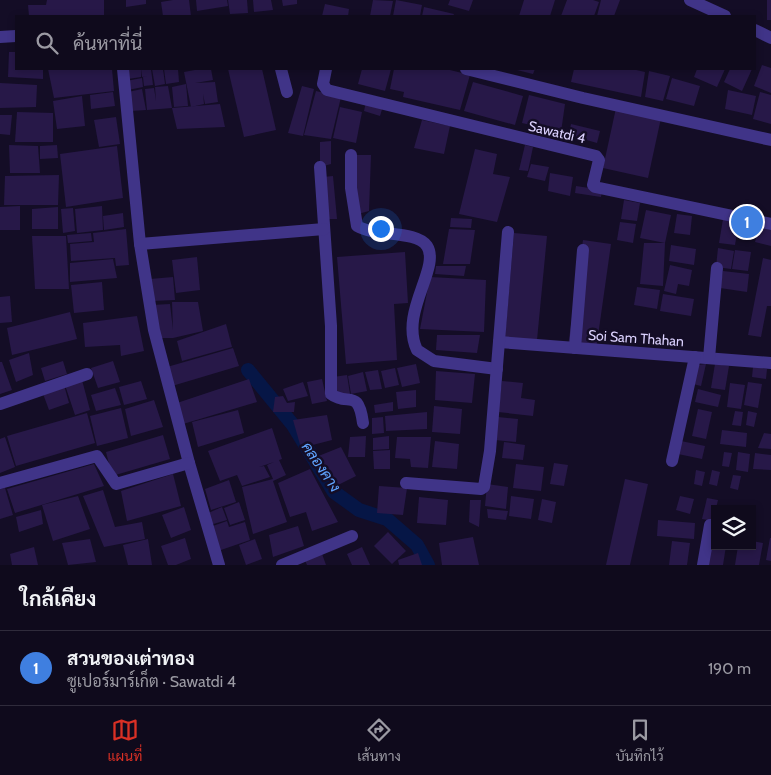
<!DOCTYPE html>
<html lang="th">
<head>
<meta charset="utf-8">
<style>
  body { margin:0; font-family:Cabin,Sarabun,sans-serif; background:#181325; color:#f1f3f6 }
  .controls { position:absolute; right:15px; bottom:15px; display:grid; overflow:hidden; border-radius:0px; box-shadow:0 2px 8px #0003 }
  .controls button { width:45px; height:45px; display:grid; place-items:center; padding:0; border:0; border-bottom:1px solid #2f2b3b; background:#0f0a1c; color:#f1f3f6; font:25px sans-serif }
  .you { position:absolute; left:380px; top:228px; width:18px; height:18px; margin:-12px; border:4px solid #fff; border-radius:50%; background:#1a73e8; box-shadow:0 0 0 8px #1a73e833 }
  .badge { display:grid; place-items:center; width:32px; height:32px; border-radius:50%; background:#d93025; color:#fff; font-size:16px; font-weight:700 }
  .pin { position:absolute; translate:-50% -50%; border:2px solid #fff; box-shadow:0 1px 5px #0006 }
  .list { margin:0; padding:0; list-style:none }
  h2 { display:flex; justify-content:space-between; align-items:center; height:65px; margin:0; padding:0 20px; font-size:21px }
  h2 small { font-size:16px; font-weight:400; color:#9b9aa3 }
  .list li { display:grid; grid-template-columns:32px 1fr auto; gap:15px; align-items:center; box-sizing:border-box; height:75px; padding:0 20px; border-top:1px solid #2f2b3b }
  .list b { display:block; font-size:19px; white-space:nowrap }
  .list p { margin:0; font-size:16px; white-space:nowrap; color:#9b9aa3 }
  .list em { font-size:16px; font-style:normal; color:#9b9aa3 }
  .icon { flex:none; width:28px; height:28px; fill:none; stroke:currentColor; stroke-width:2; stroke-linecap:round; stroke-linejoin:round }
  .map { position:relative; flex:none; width:771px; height:565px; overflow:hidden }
  .search { position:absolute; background:#0f0a1c; box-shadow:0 2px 8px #0003; left:15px; right:15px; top:15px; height:55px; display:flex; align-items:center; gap:12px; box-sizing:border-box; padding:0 18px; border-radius:0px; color:#9b9aa3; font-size:19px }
  .sheet { height:140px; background:#0f0a1c }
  nav { display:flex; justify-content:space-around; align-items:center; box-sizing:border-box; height:70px; border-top:1px solid #2f2b3b; background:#0f0a1c; font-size:14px; color:#9b9aa3 }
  nav a { display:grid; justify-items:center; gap:2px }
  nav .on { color:#d93025 }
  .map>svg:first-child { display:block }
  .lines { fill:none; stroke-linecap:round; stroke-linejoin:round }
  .canal { stroke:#061646; stroke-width:14 }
  .building { fill:#271848 }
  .minor { stroke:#403488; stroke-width:12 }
  .labels { text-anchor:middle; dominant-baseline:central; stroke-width:5; stroke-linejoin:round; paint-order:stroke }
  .street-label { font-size:14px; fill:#dcd2ff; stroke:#140d26 }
  .water-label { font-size:15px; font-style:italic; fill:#60a4ff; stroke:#140d26 }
</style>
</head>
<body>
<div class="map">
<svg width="771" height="565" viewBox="0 0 771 565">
  <rect width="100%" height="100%" fill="#140d26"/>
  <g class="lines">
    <path class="canal" d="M248,370L293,425L334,492L359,510L387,519L417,545L428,565"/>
  </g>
  <g class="building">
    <path d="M47,0H104V16H29L28,5H46Z"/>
    <path d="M126,0H146V4L126,7Z"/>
    <path d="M173,0H189L191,16H163L161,2Z"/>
    <path d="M196,0H227L228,6L197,11Z"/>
    <path d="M228,0H247L248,13L230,14Z"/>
    <path d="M253,0H271L273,10L254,12Z"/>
    <path d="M282,0H297V4L283,6Z"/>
    <path d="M373,0L393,1L390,16H370Z"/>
    <path d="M396,0L422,5L420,16H393Z"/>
    <path d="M450,0H473L469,11L448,5Z"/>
    <path d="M524,0H555L550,16H519Z"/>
    <path d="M567,0H593L599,2L594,16H561Z"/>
    <path d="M601,0H620L614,16H597Z"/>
    <rect x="767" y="0" width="4" height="20"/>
    <path d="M325,4L349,9L348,16H322Z"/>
    <path d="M424,7L454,14L453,16H422Z"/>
    <path d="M9,52H16V69H43V79L8,77Z"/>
    <path d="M762,65L771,68V93L754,86Z"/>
    <path d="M48,69H112L114,91L54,98Z"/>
    <path d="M127,69H141V77L128,79Z"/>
    <path d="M141,69H151L153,85L144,86L143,77L147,76L142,77Z"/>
    <path d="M152,69H163L165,84L155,86Z"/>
    <path d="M164,69H178L179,82L166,84Z"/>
    <path d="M200,69H211L213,80L195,83L215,82L218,102L205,104L203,94L204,104L191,107L184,72Z"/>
    <path d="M228,69H262L276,130L244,137Z"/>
    <path d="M362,69H391L385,91L358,84Z"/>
    <path d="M394,69H446L470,75L460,110L403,97L404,92L390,89Z"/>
    <path d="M513,69H535L533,74Z"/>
    <path d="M574,69H632L645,72L641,97L571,82Z"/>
    <path d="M697,69H725L717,87L694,77Z"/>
    <path d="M730,69H752L742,91L724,82Z"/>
    <path d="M649,71L670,76L663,101L645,97Z"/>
    <path d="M142,78L143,87L128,90L126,81Z"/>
    <path d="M672,78L700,86L694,106L666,99Z"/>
    <path d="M473,82L523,96L515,125L464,111Z"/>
    <path d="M0,83L37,85L36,107L0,108Z"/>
    <path d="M186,84L188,106L174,107L172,87Z"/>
    <path d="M168,86L172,108L220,104L225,127L177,129L172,108L147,110L145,89L154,88L156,101L155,87Z"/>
    <path d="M302,86L314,89L303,136L288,133Z"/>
    <path d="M142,89L146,110L131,111L128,92Z"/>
    <path d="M728,90L756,96L752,115L725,109Z"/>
    <path d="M316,91L341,97L331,139L304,135Z"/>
    <path d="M113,92L115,106L91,109L90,95Z"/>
    <path d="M760,92L771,95V124L753,119Z"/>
    <path d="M529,95L565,104L561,132L522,123Z"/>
    <path d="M82,96L85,126L57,129L53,101Z"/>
    <path d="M366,102L383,106L380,116L364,111Z"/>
    <path d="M340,107L362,112L356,143L333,138Z"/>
    <path d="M616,108L661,118L648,178L603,168Z"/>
    <path d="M17,112L53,113V142H15Z"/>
    <path d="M0,115H12L10,135L0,134Z"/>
    <path d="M116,117L120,144L99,147L94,120Z"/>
    <path d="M422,120L450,126L444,154L414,148Z"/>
    <path d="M571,124L600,131L597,143L569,135Z"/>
    <path d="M331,141V164L320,167V142Z"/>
    <path d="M9,145L38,146L40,173H10Z"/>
    <path d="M57,145L58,158L40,159V146Z"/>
    <path d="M525,145L533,147L528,171L519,170Z"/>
    <path d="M117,146L123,198L66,207L60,154Z"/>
    <path d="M475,149L497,154L493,174L510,177L497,222L459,214Z"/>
    <path d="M351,155H371L369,211L358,214Z"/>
    <path d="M531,164L549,167L545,181L527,177Z"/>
    <path d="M550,173L573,177L570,196L548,191Z"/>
    <path d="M59,175L58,205H4L5,176Z"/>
    <path d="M333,176L337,219H325L323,177Z"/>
    <path d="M576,186L602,190L601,197L575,193Z"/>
    <path d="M624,200L640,203L637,221L621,219Z"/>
    <path d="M20,206V230H0V207Z"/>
    <path d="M102,206L103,230L77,233L75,209Z"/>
    <path d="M58,207V229H32V209Z"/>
    <path d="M73,208L75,231L63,233L61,209Z"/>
    <path d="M646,210L671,215L665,243L663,286L640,284L644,243H665L640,238Z"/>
    <path d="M123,213L124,227L104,230L103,216Z"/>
    <path d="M677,214L692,216L690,235L674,233Z"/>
    <path d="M451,218L472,219L471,228L450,227Z"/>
    <path d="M723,219L739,221L735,245L719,243Z"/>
    <path d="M620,222L636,224L633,243L617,240Z"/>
    <path d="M759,224L771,227V246L755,242Z"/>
    <path d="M126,229L129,265L116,266L115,258L71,261L70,244L94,242L93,233Z"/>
    <path d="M449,229L475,230L470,264H443Z"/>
    <path d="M91,233L92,241L68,243L67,235Z"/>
    <path d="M514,233L547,236L537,340L505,338Z"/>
    <path d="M32,236H66L69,289H35Z"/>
    <path d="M583,240L611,244L596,350L568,346Z"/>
    <path d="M671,245L696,249L694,265L669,261Z"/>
    <path d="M718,248L734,251L731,269L716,267Z"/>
    <path d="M735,250L751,252L748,271L732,269Z"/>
    <path d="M405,252L408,303L394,304L397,360L346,364L337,257Z"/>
    <path d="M197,257L200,290L176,293L172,260Z"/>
    <path d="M763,258L771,260V306H767L761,337L748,335Z"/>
    <path d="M113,259L117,278L70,282V263Z"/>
    <path d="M670,265L692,270L689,286L678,284L676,294L664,291Z"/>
    <path d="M436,266H466L464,276L435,274Z"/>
    <path d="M723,271L749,274L747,292L720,288Z"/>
    <path d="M173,277L175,300L152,301L150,279Z"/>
    <path d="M430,277L486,280L484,332L420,329Z"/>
    <path d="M102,282L104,310L74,313L71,285Z"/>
    <path d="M637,287L660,290L657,309L634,305Z"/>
    <path d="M663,294L694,299L691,316L660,311Z"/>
    <path d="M10,296L12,322L0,323V297Z"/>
    <path d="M172,302H198L203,331L173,338H159L152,305L170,304L173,330Z"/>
    <path d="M70,312L77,339L12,355L7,328Z"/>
    <path d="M137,316L144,351L121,356L120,345L85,347L83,323Z"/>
    <path d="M226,324L232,347L182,361L177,341Z"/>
    <path d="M437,335H480L477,353L436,350Z"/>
    <path d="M233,348L239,366L172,386L167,367Z"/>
    <path d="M29,353L33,375L16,382L9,360Z"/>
    <path d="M63,361L67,374L45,381L41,368Z"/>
    <path d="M113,361L120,382L98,388L91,368Z"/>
    <path d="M0,362H2L12,390L0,394Z"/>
    <path d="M416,364L420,383L402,387L397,368Z"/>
    <path d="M706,364L701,386L693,384L697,365Z"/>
    <path d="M715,364L729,366L725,390L711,388Z"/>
    <path d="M753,367L767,369L766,379L752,377Z"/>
    <path d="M395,368L399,385L385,388L381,371Z"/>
    <path d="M378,370L382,389L370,390L365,372Z"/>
    <path d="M436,371L475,374L472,403L435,400Z"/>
    <path d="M363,372L367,391L351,394L348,376Z"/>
    <path d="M347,375L350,394L336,397L333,377Z"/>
    <path d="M249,379L257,402L183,424L177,403Z"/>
    <path d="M322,379L327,401L312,404L307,382Z"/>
    <path d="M82,380L90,410L75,415L65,385Z"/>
    <path d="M141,381L147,399L124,405L119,387Z"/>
    <path d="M502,381L523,383L521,398L535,400L533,416L498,412Z"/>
    <path d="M303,382L308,396L288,401L283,389Z"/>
    <path d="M748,382L762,384L758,408L744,405Z"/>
    <path d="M730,383L745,385L741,409L727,407Z"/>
    <path d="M64,385L69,403L49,410L42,391Z"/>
    <path d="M115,388L121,405L96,411L91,395Z"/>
    <path d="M698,389L721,395L718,407L695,402Z"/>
    <path d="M416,390V407L398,409L396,392Z"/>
    <path d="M283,396L287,403L295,402L294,412H273L275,397Z"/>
    <path d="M154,400L163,427L131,436L125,409Z"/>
    <path d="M393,402V411L375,413L374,405Z"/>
    <path d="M434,406L462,409L460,434L432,432Z"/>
    <path d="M121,408L128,438L97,446L90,416Z"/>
    <path d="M698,409L712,412L706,439L692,436Z"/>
    <path d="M238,410L244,433L198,447L192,422Z"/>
    <path d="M735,411L743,412L741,426L732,425Z"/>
    <path d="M748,411L757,413L754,427L746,425Z"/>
    <path d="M427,412V429L386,431L385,416Z"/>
    <path d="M87,413L95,443L16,466L7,436Z"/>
    <path d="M327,415L332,440L301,448L293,420Z"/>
    <path d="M383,417L384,433L372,434V418Z"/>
    <path d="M498,417L518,419L516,442L495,440Z"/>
    <path d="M272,428L282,459L279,460L286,475L273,481L287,522L253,534L242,487L273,479L267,465L274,462L259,467L264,466L270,477L242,486L237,475L220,481L208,451Z"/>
    <path d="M722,430L747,433L746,447L720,444Z"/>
    <path d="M764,433L771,434V449L758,448Z"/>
    <path d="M163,435L170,459L112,476L106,452Z"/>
    <path d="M366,436L365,457H348L350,437Z"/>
    <path d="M389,436V449L373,450V438Z"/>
    <path d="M5,437L15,467L0,473V439Z"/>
    <path d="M397,437H431L428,468L411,467L410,459L395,458Z"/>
    <path d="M435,441L459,444L457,469L432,467Z"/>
    <path d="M681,441L705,446L702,459L678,454Z"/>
    <path d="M504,442L525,445L523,460L502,458Z"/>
    <path d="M341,447L356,476L334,487L316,457Z"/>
    <path d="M390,450V469H374L373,451Z"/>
    <path d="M724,452L732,453L729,467L722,466Z"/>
    <path d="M738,452L750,454L748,472L736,470Z"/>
    <path d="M755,453L771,455V470L753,469Z"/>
    <path d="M554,463L568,465L564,486L550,484Z"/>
    <path d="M94,464L104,486L15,513L7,489Z"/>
    <path d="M516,464L544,467L541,491L513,488Z"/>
    <path d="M310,469L338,522L312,531L306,512L290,517L278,483Z"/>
    <path d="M696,470L705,472L702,486L694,484Z"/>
    <path d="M712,470L720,472L717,486L709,484Z"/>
    <path d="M173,474L181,506L127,521L121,491Z"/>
    <path d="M733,475L741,476L738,490L730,488Z"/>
    <path d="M625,479L648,484L630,565H606Z"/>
    <path d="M229,480L236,502L211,510L205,489Z"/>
    <path d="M487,484L508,487L506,509L485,506Z"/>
    <path d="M379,486L407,488L403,515L377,513Z"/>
    <path d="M5,488L13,515L0,519V489Z"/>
    <path d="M103,490L115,527L142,522L145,539L104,547L83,496Z"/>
    <path d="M78,496L90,529L53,541L42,505Z"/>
    <path d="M511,496L534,499L531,519L509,516Z"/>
    <path d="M680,496L694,499L690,514L676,510Z"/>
    <path d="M419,497L448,500L446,525L417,523Z"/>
    <path d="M707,498L718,500L713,521L702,519Z"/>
    <path d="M542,499L556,502L552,523L538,520Z"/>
    <path d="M470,500H481L479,527L469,522Z"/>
    <path d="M239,502L245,520L230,525L224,508Z"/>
    <path d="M184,507L191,530L171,538L162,515Z"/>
    <path d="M222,507L227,520L210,525L206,514Z"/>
    <path d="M487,509L508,511L506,520L488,518Z"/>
    <path d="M41,510L43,524L19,532L16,517Z"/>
    <path d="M658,520L695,523L694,539L657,536Z"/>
    <path d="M227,521L229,527L245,522L250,540L218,551L210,527Z"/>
    <path d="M298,526L304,546L273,557L269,535Z"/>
    <path d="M388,532L406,551L392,564L374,546Z"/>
    <path d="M704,536L715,538V546H726L723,565H707Z"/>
    <path d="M473,537L479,565H442L439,543Z"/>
    <path d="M185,538L191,559L176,565H168L161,546Z"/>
    <path d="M770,538H771V561L766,560Z"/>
    <path d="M90,539L96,562L68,565L62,543Z"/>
    <path d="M148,539L152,565H128L123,545Z"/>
    <path d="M255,539L262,559L246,565L239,545Z"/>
    <path d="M672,541L690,543L687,565H669Z"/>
    <path d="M752,541L763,543L759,565H735L738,546H752Z"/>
    <path d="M34,547L38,565H12L10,554Z"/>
    <path d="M362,547L370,565H352L347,554Z"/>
    <path d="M321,551L326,565H307L304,558Z"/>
    <path d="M418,553L422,565H399L398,560Z"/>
  </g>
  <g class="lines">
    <g class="minor">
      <path d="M690,0L725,16"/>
      <path d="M755,30L771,38"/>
      <path d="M0,37L16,36"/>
      <path d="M123,69L140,244L154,330L189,463L219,565"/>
      <path d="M281,69L287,92"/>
      <path d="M326,69L323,84L327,90L596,156L599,160L593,185L595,187L771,224"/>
      <path d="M466,69L583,98L771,140"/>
      <path d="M351,155V188L357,226C375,237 416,230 427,246C441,268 399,312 417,350L434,361L497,369"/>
      <path d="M320,167L331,326V394C348,407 358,387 363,423"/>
      <path d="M140,244L324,229"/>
      <path d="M499,342L771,363"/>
      <path d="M575,348L583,250"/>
      <path d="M709,358L717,268"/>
      <path d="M0,404L87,374"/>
      <path d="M672,461L695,357"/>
      <path d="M0,483L97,456L116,484L189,463"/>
      <path d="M406,483L481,489L484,487L490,451L508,232"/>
      <path d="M282,565L352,536"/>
      <path d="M703,565L710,525"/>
    </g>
  </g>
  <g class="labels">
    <g class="street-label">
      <text transform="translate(557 132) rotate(13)">Sawatdi 4</text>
      <text transform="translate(636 338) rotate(4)">Soi Sam Thahan</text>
    </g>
    <g class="water-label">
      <text transform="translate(321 467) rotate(56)">คลองคาง</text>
    </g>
  </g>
</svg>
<div class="controls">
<button><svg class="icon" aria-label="layers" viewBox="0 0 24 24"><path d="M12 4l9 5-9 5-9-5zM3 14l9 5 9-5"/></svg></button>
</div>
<div class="you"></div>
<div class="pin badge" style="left:747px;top:222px;background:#3f7fe0">1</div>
<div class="search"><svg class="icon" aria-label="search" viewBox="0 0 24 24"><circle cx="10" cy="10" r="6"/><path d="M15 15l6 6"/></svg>ค้นหาที่นี่</div>
</div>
<section class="sheet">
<h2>ใกล้เคียง<small></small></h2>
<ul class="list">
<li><span class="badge" style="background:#3f7fe0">1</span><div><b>สวนของเต่าทอง</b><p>ซูเปอร์มาร์เก็ต · Sawatdi 4</p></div><em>190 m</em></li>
</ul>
</section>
<nav>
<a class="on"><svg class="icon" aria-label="map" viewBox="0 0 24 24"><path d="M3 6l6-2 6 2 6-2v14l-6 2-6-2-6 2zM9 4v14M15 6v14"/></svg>แผนที่</a>
<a><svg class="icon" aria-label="directions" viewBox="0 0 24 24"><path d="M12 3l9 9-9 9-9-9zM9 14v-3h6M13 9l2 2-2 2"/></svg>เส้นทาง</a>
<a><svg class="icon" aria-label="saved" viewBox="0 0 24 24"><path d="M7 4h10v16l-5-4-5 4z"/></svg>บันทึกไว้</a>
</nav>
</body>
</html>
